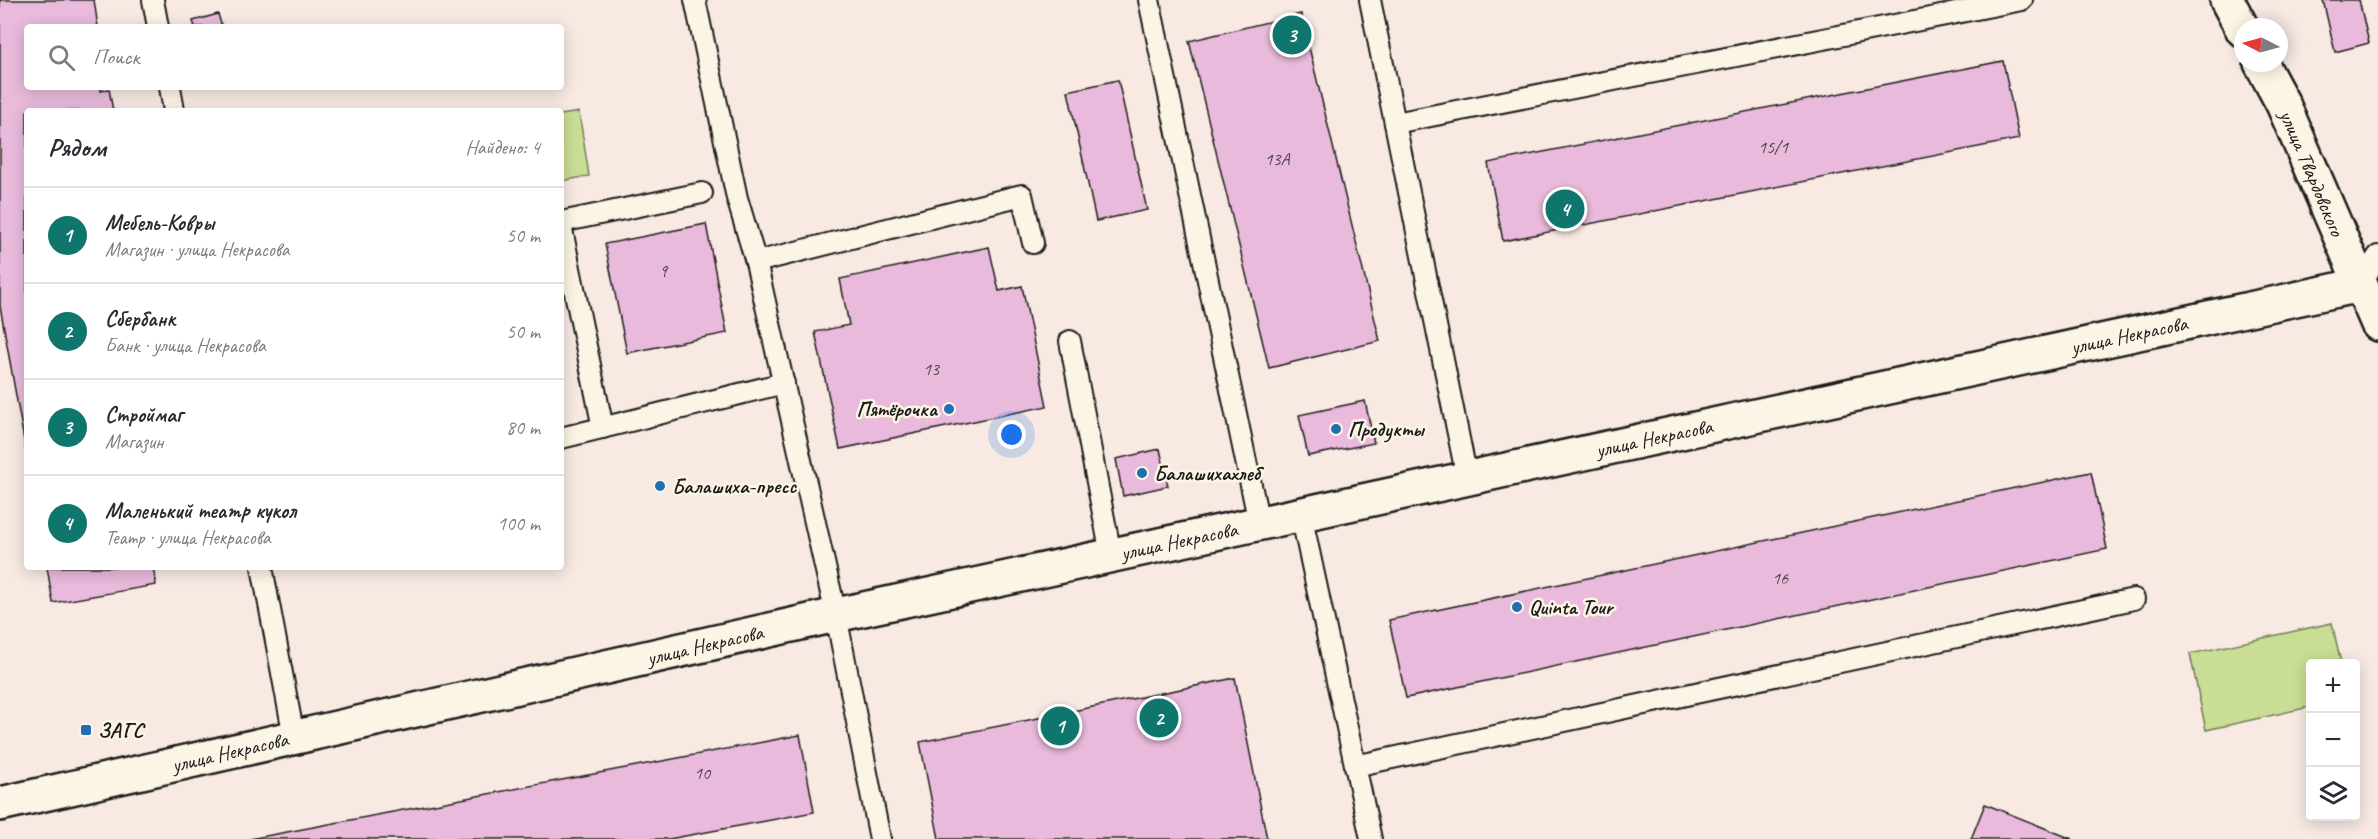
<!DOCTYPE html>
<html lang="ru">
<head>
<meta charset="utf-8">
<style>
  body { margin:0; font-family:Caveat,sans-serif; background:#f2f2f3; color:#2b2b33 }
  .controls { position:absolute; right:18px; bottom:18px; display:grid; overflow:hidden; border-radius:6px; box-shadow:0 3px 15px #0003 }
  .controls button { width:54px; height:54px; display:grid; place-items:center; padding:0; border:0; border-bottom:2px solid #e1e1e2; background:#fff; color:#2b2b33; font:30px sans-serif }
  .compass { position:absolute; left:2234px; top:18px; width:54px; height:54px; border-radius:50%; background:#fff; box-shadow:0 3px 15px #0003; rotate:276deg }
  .you { position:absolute; left:1012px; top:435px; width:21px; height:21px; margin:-15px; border:4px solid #fff; border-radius:50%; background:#1a73e8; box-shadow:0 0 0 9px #1a73e833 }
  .badge { display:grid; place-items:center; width:39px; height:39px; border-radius:50%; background:#0f766e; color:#fff; font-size:20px; font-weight:700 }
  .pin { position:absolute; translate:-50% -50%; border:3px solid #fff; box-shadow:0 2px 6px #0006 }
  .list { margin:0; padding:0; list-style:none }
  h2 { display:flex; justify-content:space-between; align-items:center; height:78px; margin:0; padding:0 24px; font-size:26px }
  h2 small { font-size:20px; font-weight:400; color:#7c7c81 }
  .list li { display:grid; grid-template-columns:39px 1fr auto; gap:18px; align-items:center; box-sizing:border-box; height:96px; padding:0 24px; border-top:2px solid #e1e1e2 }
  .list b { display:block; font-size:22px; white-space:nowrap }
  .list p { margin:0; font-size:20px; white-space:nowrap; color:#7c7c81 }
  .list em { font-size:20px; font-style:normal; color:#7c7c81 }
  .icon { flex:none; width:33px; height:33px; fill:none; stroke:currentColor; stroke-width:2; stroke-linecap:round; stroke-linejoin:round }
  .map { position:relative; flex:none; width:2378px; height:839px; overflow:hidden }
  .search { position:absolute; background:#fff; box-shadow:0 3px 15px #0003; left:24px; top:24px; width:540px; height:66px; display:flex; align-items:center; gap:15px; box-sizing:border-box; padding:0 21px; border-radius:6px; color:#7c7c81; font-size:22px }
  .panel { position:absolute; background:#fff; box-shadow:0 3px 15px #0003; left:24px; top:108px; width:540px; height:462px; border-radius:6px }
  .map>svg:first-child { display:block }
  .green { fill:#c9de94; stroke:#727d58; stroke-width:1.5 }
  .building { fill:#e9badb; stroke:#1c1c1c; stroke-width:1.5 }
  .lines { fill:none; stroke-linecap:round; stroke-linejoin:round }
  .service-casing { stroke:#1c1c1c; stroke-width:24 }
  .tertiary-casing { stroke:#1c1c1c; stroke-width:38 }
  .service { stroke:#fcf5e5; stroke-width:20 }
  .tertiary { stroke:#fcf5e5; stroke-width:33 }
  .poi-dot { fill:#1f6fb2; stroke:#fcf5e5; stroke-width:2 }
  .labels { text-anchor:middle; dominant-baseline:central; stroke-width:5; stroke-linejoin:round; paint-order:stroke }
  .number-label { font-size:18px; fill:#4f444c }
  .street-label { font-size:21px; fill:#1c1c1c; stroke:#fcf5e5 }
  .poi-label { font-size:21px; font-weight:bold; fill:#1c1c1c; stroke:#fcf5e5; text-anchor:start }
</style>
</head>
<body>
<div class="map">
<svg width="2378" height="839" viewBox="0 0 2378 839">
  <rect width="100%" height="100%" fill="#f8e9e3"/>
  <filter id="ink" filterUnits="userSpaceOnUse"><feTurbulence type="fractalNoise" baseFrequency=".0167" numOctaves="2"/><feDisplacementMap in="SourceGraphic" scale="12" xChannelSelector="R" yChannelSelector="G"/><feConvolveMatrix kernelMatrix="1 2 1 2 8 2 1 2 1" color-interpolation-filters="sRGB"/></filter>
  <g filter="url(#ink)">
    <g class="green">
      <path d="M579,112L589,176L561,181V115Z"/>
      <path d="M2332,623L2341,663L2310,664V707L2206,730L2190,654Z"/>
    </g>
    <g class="building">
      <path d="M0,0H94L98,27H27V87H101V91L109,89L113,111H27V457L0,306Z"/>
      <path d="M2323,0H2359L2369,43L2335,52Z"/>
      <path d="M218,14L222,27H195L193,21Z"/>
      <path d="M1301,14L1380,341L1269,368L1189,41Z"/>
      <path d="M2003,61L2019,139L1503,241L1488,163Z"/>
      <path d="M1118,80L1147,210L1096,221L1068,91Z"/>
      <path d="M706,224L727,333L627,353L605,244Z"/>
      <path d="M989,247L999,291L1022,286L1047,406L840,449L815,332L849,325L840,279Z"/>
      <path d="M1365,401L1374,443L1308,456L1299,415Z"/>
      <path d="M1160,449L1168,486L1123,496L1116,459Z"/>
      <path d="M2091,472L2107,549L1406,698L1389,620Z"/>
      <path d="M47,567H153L156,585L53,603Z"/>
      <path d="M1235,678L1267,839H939L920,742Z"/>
      <path d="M800,735L814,812L669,839H250Z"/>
      <path d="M1985,804L2072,839H1971Z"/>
    </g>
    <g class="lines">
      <g class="service-casing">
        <g id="service">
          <path d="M153,0L158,27"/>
          <path d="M695,0L737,198L756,262L836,615L880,839"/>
          <path d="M1149,0L1259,523"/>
          <path d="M1370,0L1467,478"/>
          <path d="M170,87L174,111"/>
          <path d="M1395,123L2022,0"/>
          <path d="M561,222L702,193"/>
          <path d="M561,225L603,428"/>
          <path d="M756,262L1022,195L1033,243"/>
          <path d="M2365,287L2360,285L2378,256"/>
          <path d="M1070,341L1111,555"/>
          <path d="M561,438L784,383"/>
          <path d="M1301,514L1371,839"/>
          <path d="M262,567L294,737"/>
          <path d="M1355,766L2134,599"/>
        </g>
      </g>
      <g class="tertiary-casing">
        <g id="tertiary">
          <path d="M2227,0L2243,30"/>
          <path d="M2261,63L2283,104L2378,324"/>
          <path d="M0,804L836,615L2360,285"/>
        </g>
      </g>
      <use href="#service" class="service"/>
      <use href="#tertiary" class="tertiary"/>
    </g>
  </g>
  <g class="poi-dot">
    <circle cx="949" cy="409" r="6"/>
    <circle cx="1336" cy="429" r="6"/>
    <circle cx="1142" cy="473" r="6"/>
    <circle cx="660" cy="486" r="6"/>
    <circle cx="1517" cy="607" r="6"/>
    <rect x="80" y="724" width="12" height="12" rx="3"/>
  </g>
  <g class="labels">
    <g class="number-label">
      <text x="1773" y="147">15/1</text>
      <text x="1277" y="159">13А</text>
      <text x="663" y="271">9</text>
      <text x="931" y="369">13</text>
      <text x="1780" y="578">16</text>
      <text x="702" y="773">10</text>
    </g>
    <g class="street-label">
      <text transform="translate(2312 173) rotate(67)">улица Твардовского</text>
      <text transform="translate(2129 335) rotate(-12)">улица Некрасова</text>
      <text transform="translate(1654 438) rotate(-12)">улица Некрасова</text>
      <text transform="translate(1179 541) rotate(-12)">улица Некрасова</text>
      <text transform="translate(705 645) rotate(-13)">улица Некрасова</text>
      <text transform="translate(230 752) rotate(-13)">улица Некрасова</text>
    </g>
    <g class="poi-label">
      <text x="937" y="409" text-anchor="end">Пятёрочка</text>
      <text x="1348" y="429">Продукты</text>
      <text x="1154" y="473">Балашихахлеб</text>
      <text x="672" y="486">Балашиха-пресс</text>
      <text x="1529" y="607">Quinta Tour</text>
      <text x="98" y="730">ЗАГС</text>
    </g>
  </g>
</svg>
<div class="controls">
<button>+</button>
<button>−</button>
<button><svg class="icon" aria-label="layers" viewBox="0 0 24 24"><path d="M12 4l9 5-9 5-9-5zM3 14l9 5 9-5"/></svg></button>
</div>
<svg class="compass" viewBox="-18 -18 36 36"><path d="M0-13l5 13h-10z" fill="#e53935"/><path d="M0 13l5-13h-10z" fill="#7c7c81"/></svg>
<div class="you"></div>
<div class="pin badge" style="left:1060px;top:726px">1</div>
<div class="pin badge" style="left:1159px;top:718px">2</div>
<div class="pin badge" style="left:1292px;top:35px">3</div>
<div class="pin badge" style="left:1565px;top:209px">4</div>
<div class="search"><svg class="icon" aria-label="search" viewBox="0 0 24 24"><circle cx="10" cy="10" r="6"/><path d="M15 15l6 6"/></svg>Поиск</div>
<section class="panel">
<h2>Рядом<small>Найдено: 4</small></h2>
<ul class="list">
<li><span class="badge">1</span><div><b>Мебель-Ковры</b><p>Магазин · улица Некрасова</p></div><em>50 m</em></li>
<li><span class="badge">2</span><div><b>Сбербанк</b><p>Банк · улица Некрасова</p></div><em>50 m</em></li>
<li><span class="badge">3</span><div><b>Строймаг</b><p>Магазин</p></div><em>80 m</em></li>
<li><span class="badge">4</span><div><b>Маленький театр кукол</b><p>Театр · улица Некрасова</p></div><em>100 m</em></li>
</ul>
</section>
</div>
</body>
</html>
